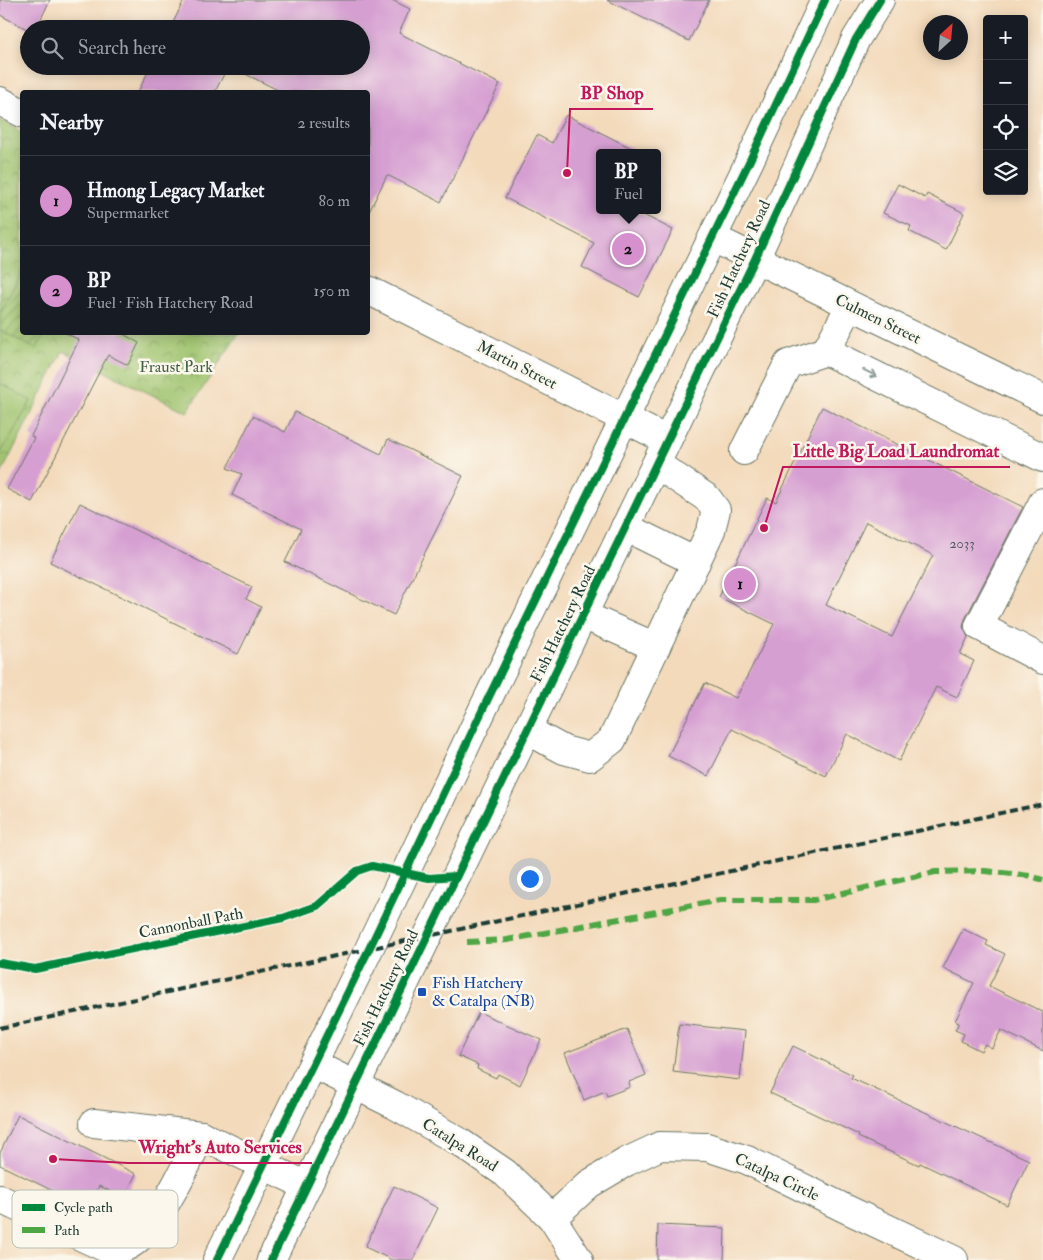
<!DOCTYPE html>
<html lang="en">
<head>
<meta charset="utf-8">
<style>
  body { margin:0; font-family:"IM FELL Double Pica",serif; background:#20242c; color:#f1f3f6 }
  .controls { position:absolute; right:15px; top:15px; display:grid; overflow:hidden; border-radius:5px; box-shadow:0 2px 12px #0003 }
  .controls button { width:45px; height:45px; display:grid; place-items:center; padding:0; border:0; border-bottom:1px solid #363941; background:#171b24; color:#f1f3f6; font:25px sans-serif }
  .compass { position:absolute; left:923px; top:15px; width:45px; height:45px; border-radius:50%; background:#171b24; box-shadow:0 2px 12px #0003; rotate:26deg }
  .you { position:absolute; left:529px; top:878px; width:18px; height:18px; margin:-12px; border:4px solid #fff; border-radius:50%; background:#1a73e8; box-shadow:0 0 0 8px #1a73e833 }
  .badge { display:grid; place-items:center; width:32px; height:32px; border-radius:50%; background:#d690ce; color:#111; font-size:16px; font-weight:700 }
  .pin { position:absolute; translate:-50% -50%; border:2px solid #fff; box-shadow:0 1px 5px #0006 }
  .popup { position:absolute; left:596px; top:149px; width:65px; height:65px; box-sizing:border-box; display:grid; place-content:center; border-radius:5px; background:#171b24; filter:drop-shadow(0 1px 4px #0005); font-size:16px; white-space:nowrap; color:#9ea1a6 }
  .popup b { font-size:19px; color:#f1f3f6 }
  .popup::after { content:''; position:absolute; left:50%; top:100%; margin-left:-10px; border:10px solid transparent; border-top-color:#171b24 }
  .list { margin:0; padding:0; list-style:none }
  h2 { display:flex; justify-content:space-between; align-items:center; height:65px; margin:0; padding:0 20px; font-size:21px }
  h2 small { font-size:16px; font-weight:400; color:#9ea1a6 }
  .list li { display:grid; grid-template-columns:32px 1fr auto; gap:15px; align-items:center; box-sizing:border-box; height:90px; padding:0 20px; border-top:1px solid #363941 }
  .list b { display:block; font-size:19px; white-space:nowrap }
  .list p { margin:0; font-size:16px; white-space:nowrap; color:#9ea1a6 }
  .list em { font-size:16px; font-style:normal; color:#9ea1a6 }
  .icon { flex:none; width:28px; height:28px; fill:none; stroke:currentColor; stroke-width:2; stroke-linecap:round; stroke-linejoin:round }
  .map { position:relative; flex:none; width:1043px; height:1260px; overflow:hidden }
  .search { position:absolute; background:#171b24; box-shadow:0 2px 12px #0003; left:20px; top:20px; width:350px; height:55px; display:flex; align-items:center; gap:12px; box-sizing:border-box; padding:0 18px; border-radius:28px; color:#9ea1a6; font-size:19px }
  .panel { position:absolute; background:#171b24; box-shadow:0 2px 12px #0003; left:20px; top:90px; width:350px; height:245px; border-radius:5px }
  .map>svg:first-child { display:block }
  .park { fill:url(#park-crowns); stroke:#608052 }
  .garden { fill:url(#garden-furrows); stroke:#608052 }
  .pitch { fill:#a0c46f; stroke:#608052 }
  .building { fill:#d69fd2; fill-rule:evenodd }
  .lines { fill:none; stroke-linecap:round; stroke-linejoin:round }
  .minor-casing { stroke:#697463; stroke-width:30 }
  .major-casing { stroke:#697463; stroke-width:30 }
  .minor { stroke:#fff; stroke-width:28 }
  .major { stroke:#fff; stroke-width:28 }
  .rail { stroke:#1f3d34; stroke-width:4; stroke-dasharray:8 4; stroke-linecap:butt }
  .quiet { stroke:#4fa644; stroke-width:6; stroke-dasharray:12 6; stroke-linecap:butt }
  .cycleway-casing { stroke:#fbf7ec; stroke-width:11 }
  .cycleway { stroke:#00873e; stroke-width:8 }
  .oneway { stroke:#8f9e9a }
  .transit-dot { fill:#1a4fb4; stroke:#fbf7ec; stroke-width:2 }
  .labels { text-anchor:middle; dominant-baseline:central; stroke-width:5; stroke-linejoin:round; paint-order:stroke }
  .number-label { font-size:14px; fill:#4d565c }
  .street-label { font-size:16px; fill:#1f3d34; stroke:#fbf7ec }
  .park-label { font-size:16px; fill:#3f5f43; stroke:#fbf7ec }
  .transit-label { font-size:16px; fill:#164399; stroke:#fbf7ec; text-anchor:start }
  .key { fill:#fbf7ec; stroke:#b9bfb5; stroke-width:1 }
  .key-label { font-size:14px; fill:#1f3d34 }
  .leader { fill:none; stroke:#c2185b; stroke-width:2 }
  .callout-dot { fill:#c2185b; stroke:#fbf7ec; stroke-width:2 }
  .callout-label { font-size:18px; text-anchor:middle; font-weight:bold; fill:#c2185b; stroke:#fbf7ec; stroke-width:5; stroke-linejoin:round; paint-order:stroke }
</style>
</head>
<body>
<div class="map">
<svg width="1043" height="1260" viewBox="0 0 1043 1260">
  <defs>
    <pattern id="park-crowns" width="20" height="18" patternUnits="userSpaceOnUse" patternTransform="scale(1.25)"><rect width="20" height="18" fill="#a0c46f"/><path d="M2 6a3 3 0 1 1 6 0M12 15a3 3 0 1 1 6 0" fill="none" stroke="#82a05c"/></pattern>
    <pattern id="garden-furrows" width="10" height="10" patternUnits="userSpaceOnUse" patternTransform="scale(1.25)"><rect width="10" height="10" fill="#a0c46f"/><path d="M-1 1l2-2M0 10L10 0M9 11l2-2" fill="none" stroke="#82a05c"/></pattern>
  </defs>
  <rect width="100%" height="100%" fill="#fbf7ec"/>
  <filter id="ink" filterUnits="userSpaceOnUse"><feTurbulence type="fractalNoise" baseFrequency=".02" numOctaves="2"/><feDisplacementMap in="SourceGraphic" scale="10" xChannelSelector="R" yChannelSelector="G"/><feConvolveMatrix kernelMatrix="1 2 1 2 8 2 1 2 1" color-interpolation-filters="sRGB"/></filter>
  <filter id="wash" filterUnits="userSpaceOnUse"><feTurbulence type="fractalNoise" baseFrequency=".0096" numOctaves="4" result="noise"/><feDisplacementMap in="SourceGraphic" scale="20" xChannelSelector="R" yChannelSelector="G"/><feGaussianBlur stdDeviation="1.12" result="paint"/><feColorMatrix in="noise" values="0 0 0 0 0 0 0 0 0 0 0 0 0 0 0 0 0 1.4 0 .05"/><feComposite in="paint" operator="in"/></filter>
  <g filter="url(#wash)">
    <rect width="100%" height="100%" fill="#f3dabb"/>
    <path class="park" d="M0,120L22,132V332L239,333L187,412L63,351L0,476Z"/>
    <path class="garden" d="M22,271V332L45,333L36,349L0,330V313Z"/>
    <path class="pitch" d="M0,383L31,401L0,455Z"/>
    <g id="blocks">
      <g class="building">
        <path d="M0,0H50L36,29H29V30L0,15Z"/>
        <path d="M184,0H392L410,9L399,33L500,84L441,202L387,175L368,214V92H282L229,66H361V29H170Z"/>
        <path d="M607,0H709L689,41Z"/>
        <path d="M151,66H228L215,92H138Z"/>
        <path d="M566,115L641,153H599V210H634L673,230L639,297L582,267L594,243L505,198L537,135L552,143Z"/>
        <path d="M898,184L925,198L927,194L964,213L946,250L909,231L911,226L883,213Z"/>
        <path d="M64,332H120L139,343L128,365L108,355L32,502L7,489L34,438L31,436L79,340Z"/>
        <path d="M822,407L1023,507L965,619L963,627L968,637L960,654L974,661L957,697L936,687L899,761L847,734L826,776L732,729L708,776L668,756L705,683L736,698L774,624L719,597L767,498L776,502ZM866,522L933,555L892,637L826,605Z"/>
        <path d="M295,412L381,454L388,439L463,476L394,615L285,562L301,529L232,495L242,474L227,468L253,416L285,432Z"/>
        <path d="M80,503L252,587L246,599L261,607L238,654L50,562Z"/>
        <path d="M963,929L988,941L986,945L1005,954L989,986L1043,1012V1051L1001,1030L992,1048L985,1044L981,1051L961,1041L964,1034L955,1030L959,1023L955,1021L974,983L943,968Z"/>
        <path d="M479,1012L541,1040L520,1085L498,1074L496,1078L477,1069L478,1065L458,1056Z"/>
        <path d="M679,1024L745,1031L740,1080L673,1072Z"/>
        <path d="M627,1029L646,1075L629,1082L630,1087L607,1096L605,1091L584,1100L565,1053Z"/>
        <path d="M793,1046L853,1075L851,1078L1029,1160L1007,1205L920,1163L919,1165L858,1137L859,1135L770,1093Z"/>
        <path d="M18,1115L136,1174L124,1198L99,1186L88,1208L0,1165V1153Z"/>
        <path d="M394,1186L438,1208L413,1260H392L365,1247Z"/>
        <path d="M658,1225L725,1228L724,1260H657Z"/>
      </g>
    </g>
  </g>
  <g filter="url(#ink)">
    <use href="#blocks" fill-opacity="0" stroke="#697463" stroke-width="1"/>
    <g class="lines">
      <g class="minor-casing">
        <g id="minor">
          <path d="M0,101L22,113"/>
          <path d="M713,238L1043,399"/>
          <path d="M368,290L667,440"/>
          <path d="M826,351L850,306"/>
          <path d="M744,451L788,364L826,351L1043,458"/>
          <path d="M1043,502L979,626L1043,660"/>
          <path d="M625,527L696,562"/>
          <path d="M583,615L656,647"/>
          <path d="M527,730L564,750L590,757L612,740L711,530L716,510L707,498L656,464"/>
          <path d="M313,1064L395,1105L458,1141L505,1173L552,1218L579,1260"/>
          <path d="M94,1123L201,1135"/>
          <path d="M0,1199L106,1248C111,1248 118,1249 122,1248C153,1241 187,1163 201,1135L307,1186"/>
          <path d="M552,1218L589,1184L626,1162L660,1146L707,1147L747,1160L842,1207L954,1260"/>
        </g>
      </g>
      <g class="major-casing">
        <g id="major">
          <path d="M217,1260L369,949L483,709L750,160L825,0"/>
          <path d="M271,1260L755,259L856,39L880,0"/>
        </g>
      </g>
      <use href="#minor" class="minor"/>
      <use href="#major" class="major"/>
      <path class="rail" d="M0,1028L1043,804"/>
      <path class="quiet" d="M467,942L507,940L720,900H813L935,872L985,871L1031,876L1043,880"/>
      <g class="cycleway-casing">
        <g id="cycleway">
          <path d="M0,963L35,969L283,918L317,906L357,871L372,866L429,878L456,876"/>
          <path d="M217,1260L369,949L483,709L750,160L825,0"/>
          <path d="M271,1260L755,259L856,39L880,0"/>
        </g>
      </g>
      <use href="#cycleway" class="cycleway"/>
    </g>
    <defs><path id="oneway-shaft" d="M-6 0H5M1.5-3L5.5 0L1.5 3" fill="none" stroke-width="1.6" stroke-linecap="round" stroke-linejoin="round" transform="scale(1.25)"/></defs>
    <use class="oneway" href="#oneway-shaft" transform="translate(870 373) rotate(26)"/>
  </g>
  <rect class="transit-dot" x="417" y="987" width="10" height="10" rx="2.5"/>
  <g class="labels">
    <g class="number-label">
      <text x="962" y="543">2033</text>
    </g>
    <g class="street-label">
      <text transform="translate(739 259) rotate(-65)">Fish Hatchery Road</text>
      <text transform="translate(878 319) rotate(26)">Culmen Street</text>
      <text transform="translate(517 365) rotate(27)">Martin Street</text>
      <text transform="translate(563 624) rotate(-64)">Fish Hatchery Road</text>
      <text transform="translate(191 923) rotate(-11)">Cannonball Path</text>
      <text transform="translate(386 988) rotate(-64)">Fish Hatchery Road</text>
      <text transform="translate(460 1145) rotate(32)">Catalpa Road</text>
      <text transform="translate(777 1177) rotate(25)">Catalpa Circle</text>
    </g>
    <g class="park-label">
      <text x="176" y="367">Fraust Park</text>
    </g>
    <g class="transit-label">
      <text x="432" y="983">Fish Hatchery<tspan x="432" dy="18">&amp; Catalpa (NB)</tspan></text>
    </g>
  </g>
  <rect x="12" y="1190" width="166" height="58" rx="8" class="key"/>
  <rect x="22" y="1204" width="23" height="7" fill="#00873e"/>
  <rect x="22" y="1227" width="23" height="6" fill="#4fa644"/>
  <g class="key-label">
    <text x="54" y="1212">Cycle path</text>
    <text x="54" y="1235">Path</text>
  </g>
  <path class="leader" d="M567 173L570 109H653M764 528L783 467H1010M53 1159L128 1163H312"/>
  <g class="callout-dot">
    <circle cx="567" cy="173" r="5"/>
    <circle cx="764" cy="528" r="5"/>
    <circle cx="53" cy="1159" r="5"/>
  </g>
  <g class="callout-label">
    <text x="612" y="99">BP Shop</text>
    <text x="896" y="457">Little Big Load Laundromat</text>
    <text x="220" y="1153">Wright's Auto Services</text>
  </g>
</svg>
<div class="controls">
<button>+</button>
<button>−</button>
<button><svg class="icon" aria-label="locate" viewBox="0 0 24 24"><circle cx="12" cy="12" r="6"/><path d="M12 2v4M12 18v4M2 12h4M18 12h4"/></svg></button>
<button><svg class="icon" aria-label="layers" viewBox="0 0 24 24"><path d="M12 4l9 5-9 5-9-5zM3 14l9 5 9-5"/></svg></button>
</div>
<svg class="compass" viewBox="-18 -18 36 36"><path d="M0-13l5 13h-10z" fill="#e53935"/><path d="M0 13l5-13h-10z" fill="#9ea1a6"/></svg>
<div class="you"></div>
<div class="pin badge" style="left:740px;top:584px">1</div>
<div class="pin badge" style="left:628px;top:249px">2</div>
<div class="popup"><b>BP</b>Fuel</div>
<div class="search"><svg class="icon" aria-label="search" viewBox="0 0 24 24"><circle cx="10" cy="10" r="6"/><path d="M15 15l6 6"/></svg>Search here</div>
<section class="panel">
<h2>Nearby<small>2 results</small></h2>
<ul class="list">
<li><span class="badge">1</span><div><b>Hmong Legacy Market</b><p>Supermarket</p></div><em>80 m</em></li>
<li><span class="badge">2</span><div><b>BP</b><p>Fuel · Fish Hatchery Road</p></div><em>150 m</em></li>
</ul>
</section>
</div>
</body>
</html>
